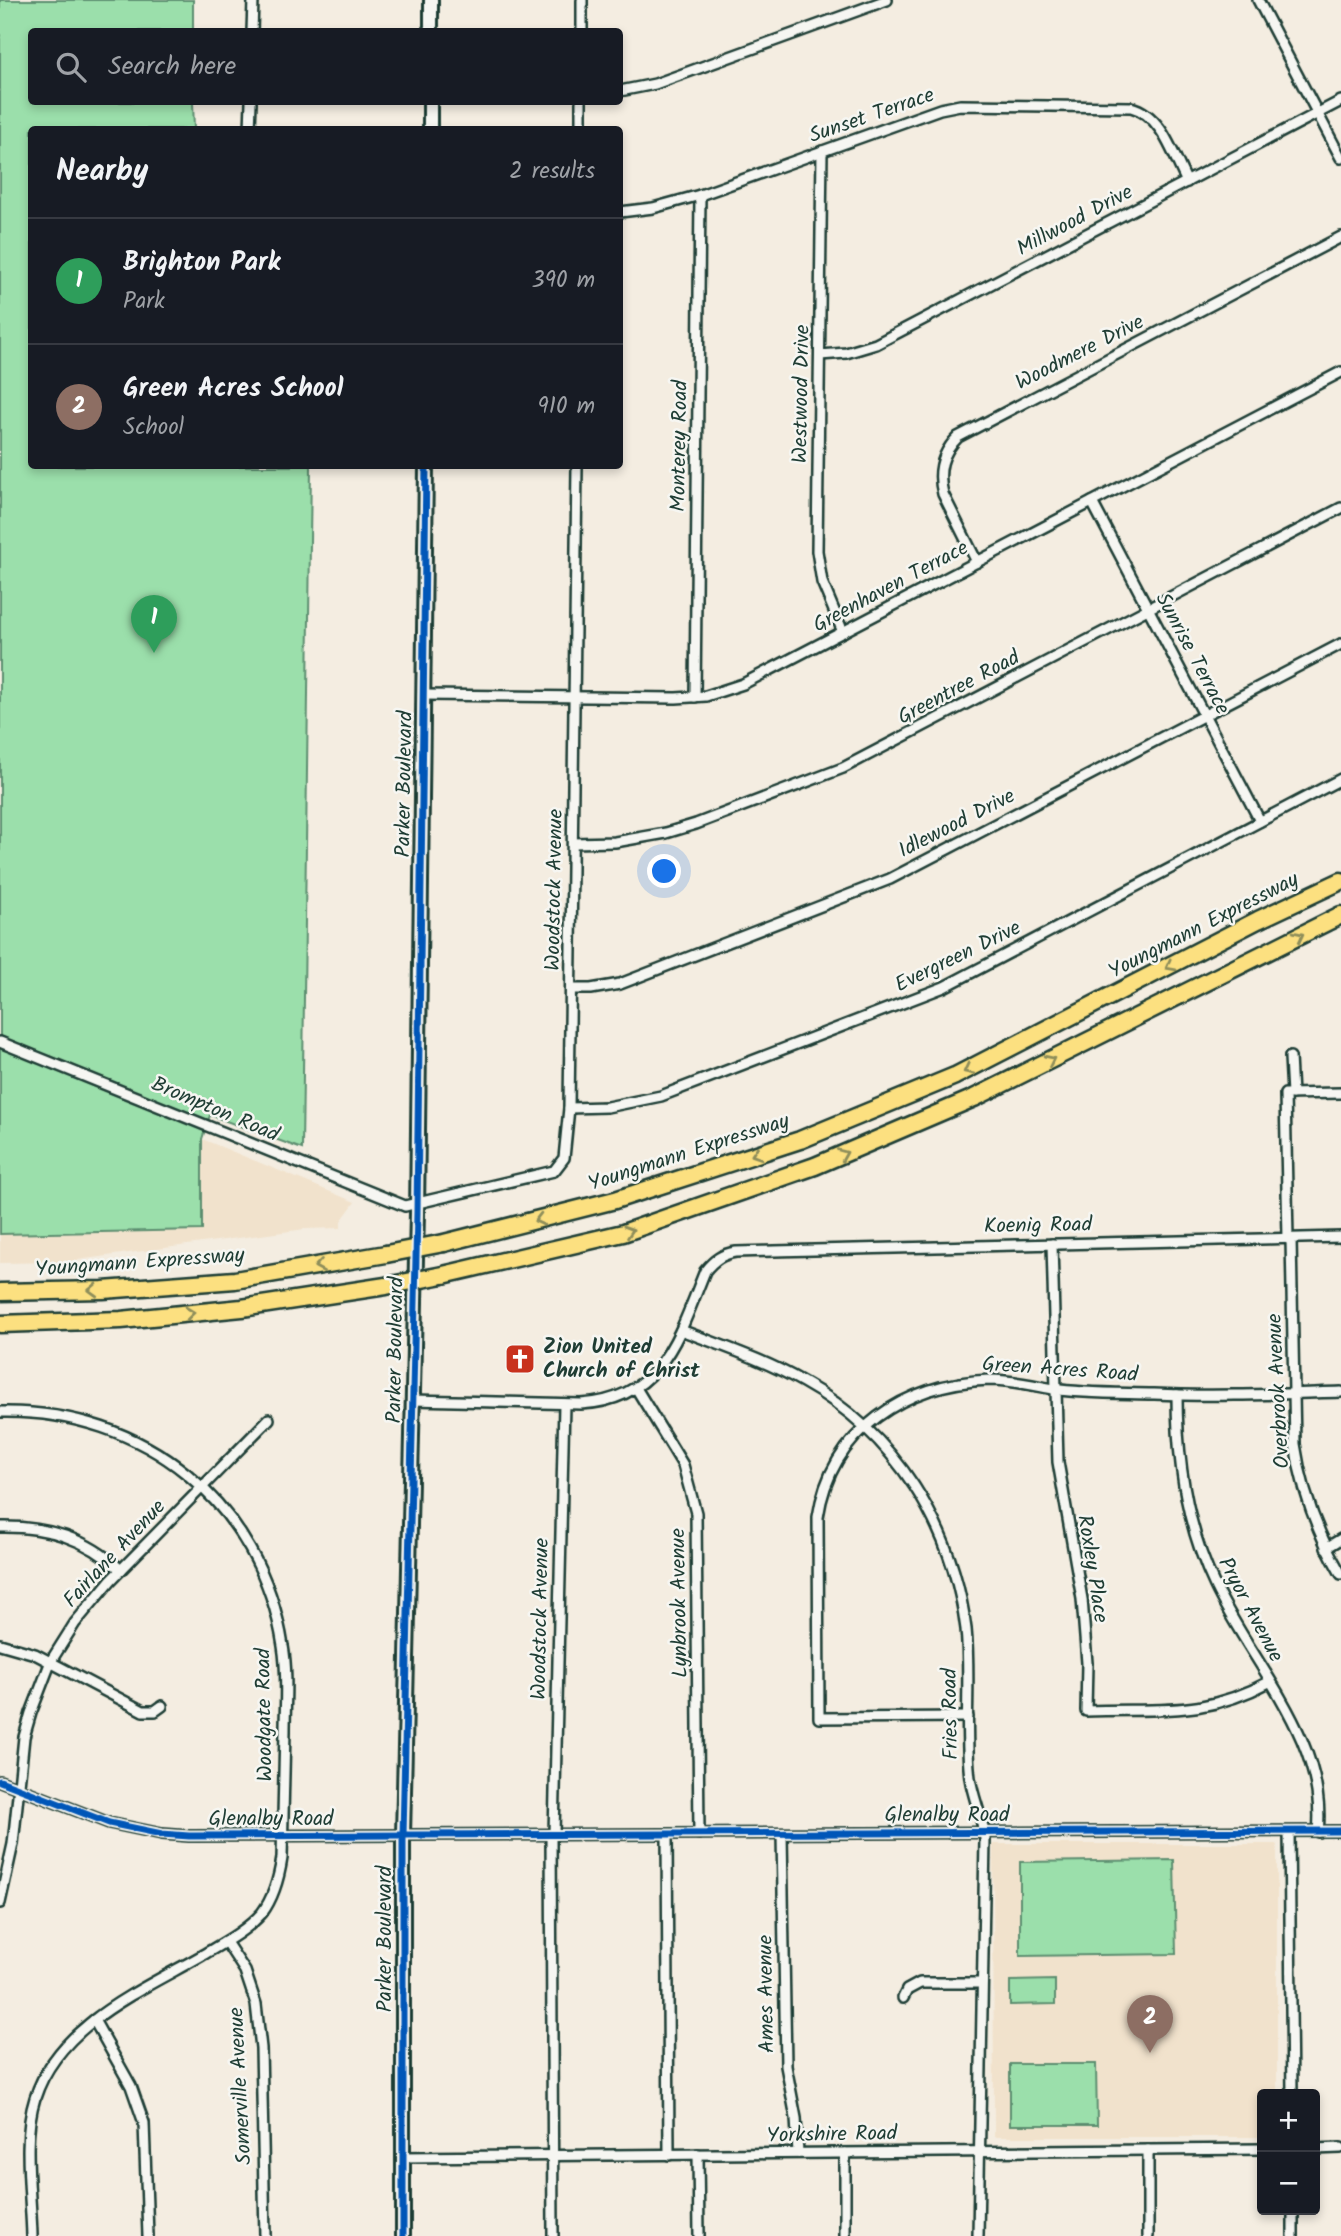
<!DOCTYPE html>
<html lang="en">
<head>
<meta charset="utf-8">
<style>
  body { margin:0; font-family:Kalam,sans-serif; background:#20242c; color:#f1f3f6 }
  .controls { position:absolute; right:21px; bottom:21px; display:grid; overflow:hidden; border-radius:7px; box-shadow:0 4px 10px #0003 }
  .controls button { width:63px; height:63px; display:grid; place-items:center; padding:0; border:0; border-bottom:2px solid #363941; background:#171b24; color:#f1f3f6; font:35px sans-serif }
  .you { position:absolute; left:665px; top:872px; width:24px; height:24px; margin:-18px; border:5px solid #fff; border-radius:50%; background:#1a73e8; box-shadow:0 0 0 10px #1a73e833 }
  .badge { display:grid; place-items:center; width:46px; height:46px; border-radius:50%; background:#ea580c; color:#fff; font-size:23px; font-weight:700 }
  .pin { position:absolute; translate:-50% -58px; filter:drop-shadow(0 2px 4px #0008) }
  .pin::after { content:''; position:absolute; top:37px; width:24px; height:21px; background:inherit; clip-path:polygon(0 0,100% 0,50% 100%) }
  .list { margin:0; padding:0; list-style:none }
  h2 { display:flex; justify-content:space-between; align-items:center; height:91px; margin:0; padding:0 28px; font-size:30px }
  h2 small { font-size:23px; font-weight:400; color:#9ea1a6 }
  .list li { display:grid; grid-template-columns:46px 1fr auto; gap:21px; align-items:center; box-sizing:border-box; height:126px; padding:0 28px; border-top:2px solid #363941 }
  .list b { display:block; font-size:26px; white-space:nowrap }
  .list p { margin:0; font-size:23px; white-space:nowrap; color:#9ea1a6 }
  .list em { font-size:23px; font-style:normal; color:#9ea1a6 }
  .icon { flex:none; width:38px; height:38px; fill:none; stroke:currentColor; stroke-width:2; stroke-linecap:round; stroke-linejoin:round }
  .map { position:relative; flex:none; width:1341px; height:2236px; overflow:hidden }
  .search { position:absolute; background:#171b24; box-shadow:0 4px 10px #0003; left:28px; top:28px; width:595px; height:77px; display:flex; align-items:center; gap:18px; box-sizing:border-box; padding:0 24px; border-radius:7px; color:#9ea1a6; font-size:26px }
  .panel { position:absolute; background:#171b24; box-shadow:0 4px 10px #0003; left:28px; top:126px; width:595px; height:343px; border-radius:7px }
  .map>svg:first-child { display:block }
  .built { fill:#f1e2cc }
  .green { fill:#9bdfab; stroke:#5d8e70; stroke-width:2 }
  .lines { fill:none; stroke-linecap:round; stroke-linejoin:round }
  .street-casing { stroke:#1f3d34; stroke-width:14 }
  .secondary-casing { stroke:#1f3d34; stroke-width:18 }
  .highway-casing { stroke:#1f3d34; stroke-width:21 }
  .street { stroke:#f6f6f2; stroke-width:9 }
  .secondary { stroke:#f6f6f2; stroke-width:12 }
  .highway { stroke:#fce080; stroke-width:16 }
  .highway-bridge-casing { stroke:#1f3d34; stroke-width:21; stroke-linecap:butt }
  .highway-bridge { stroke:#fce080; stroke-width:16 }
  .cycleway-casing { stroke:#f6f6f2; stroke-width:11 }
  .cycleway { stroke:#0057b8; stroke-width:7 }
  .oneway { stroke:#8e8e5a }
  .labels { text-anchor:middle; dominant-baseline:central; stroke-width:5; stroke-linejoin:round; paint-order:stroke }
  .street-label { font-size:21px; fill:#1f3d34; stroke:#f6f6f2 }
  .poi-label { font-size:21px; font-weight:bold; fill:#1f3d34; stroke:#f6f6f2; text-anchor:start }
</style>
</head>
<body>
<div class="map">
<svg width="1341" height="2236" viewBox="0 0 1341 2236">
  <rect width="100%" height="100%" fill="#f4ede1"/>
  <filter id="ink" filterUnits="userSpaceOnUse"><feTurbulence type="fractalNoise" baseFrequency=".0143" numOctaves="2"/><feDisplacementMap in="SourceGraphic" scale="14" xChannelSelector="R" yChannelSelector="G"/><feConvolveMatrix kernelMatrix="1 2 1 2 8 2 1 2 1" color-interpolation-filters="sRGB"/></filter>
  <g filter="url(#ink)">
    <g class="built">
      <path d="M202,1139L355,1202L341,1221V1228L305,1229L63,1262L0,1263V1234L202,1230Z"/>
      <path d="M993,1844H1277V2094H1262V2137H994Z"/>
    </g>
    <g class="green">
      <path d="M0,0H193V31L32,32V102H193L194,129L32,130V466H311L302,1149L210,1115L202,1139V1230L0,1234Z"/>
      <path d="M1174,1860L1176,1954L1020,1956V1862Z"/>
      <path d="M1055,1980V2004L1010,2005V1981Z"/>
      <path d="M1010,2064H1096L1097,2125H1010Z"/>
    </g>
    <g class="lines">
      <g class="street-casing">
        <g id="street">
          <path d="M1258,0L1341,158"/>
          <path d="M252,32L253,0"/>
          <path d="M582,32V0"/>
          <path d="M620,91L655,84L887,0"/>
          <path d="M250,130L251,102"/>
          <path d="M581,130V102"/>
          <path d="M822,151L817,551L822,582L843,632"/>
          <path d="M620,212L653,208L700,195L940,109L960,105L1131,107C1162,115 1173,155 1187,182"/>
          <path d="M820,355L846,353L876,344L1341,101"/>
          <path d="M1092,502L1260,821"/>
          <path d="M977,562L943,494C937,471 942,453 958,437L1341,237"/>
          <path d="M424,695L676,698L706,696L743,684L1341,372"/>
          <path d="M695,697L700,195"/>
          <path d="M573,843L615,842L666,833L696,824L843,768L1341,508"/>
          <path d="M572,989H591L620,984L890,879L1341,644"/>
          <path d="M0,1042L405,1206L554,1171L564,1158L569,1108L577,466"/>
          <path d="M1290,1057L1292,1094"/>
          <path d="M569,1108L607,1107L661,1096L944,987L1341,779"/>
          <path d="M1288,1239L1285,1094L1341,1093"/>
          <path d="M1291,1239L1295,1444C1302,1492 1317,1533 1341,1574"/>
          <path d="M1052,1244L1058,1462L1082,1599L1087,1663L1086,1711C1158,1708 1202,1718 1269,1682"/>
          <path d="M681,1330C722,1346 765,1360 803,1382C895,1433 953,1526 966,1629C971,1678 964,1729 970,1778C973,1798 983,1819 985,1839L978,2236"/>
          <path d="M636,1388L683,1465L696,1513L699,1834"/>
          <path d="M1177,1395C1177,1461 1186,1526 1215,1586C1252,1664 1328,1741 1318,1832"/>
          <path d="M412,1400L581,1404C662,1400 679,1335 705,1271C714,1260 722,1254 736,1252L1341,1237"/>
          <path d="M0,1412C144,1409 261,1503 283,1646C288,1674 285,1703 285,1731C284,1773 283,1816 282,1858C279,1878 274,1897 262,1913C245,1932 223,1943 201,1956C140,1991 58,2025 35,2098C22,2138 31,2193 32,2236"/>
          <path d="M0,1527C47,1526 86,1538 121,1570"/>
          <path d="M1326,1548L1341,1539"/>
          <path d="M0,1644L35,1654L143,1711H155L162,1706"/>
          <path d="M968,1717L819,1718L818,1517C831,1430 906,1383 990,1380C1012,1380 1032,1385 1053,1389C1086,1394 1121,1393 1154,1394C1216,1397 1279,1394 1341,1392"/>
          <path d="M0,1781L109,1823L162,1834L189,1836L1341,1831"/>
          <path d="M1289,1832L1292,2094"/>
          <path d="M551,1834L553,2236"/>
          <path d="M554,1834L564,1404"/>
          <path d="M667,1834L669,2155"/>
          <path d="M782,1834L786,2066L796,2118L798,2153"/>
          <path d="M0,1903L13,1844L24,1737L31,1713L51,1661L75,1623L111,1580L269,1419"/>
          <path d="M226,1942L245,1971L256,2004L261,2048L265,2236"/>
          <path d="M903,1998L907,1990L920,1983H982"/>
          <path d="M94,2020L131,2086L144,2123L148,2236"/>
          <path d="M1315,2149L1341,2148"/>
          <path d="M1148,2150V2236"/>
          <path d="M845,2153V2236"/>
          <path d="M698,2154L699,2236"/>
          <path d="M402,2157L1262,2149"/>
          <path d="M1293,2210V2236"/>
        </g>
      </g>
      <g class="secondary-casing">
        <g id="secondary">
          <path d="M431,32V0"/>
          <path d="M430,130V102"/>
          <path d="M403,2236V1836L417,1213L426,466"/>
        </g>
      </g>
      <g class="highway-casing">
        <g id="highway">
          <path d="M444,1243L615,1200L800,1140L955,1076L1258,920L1341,881"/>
          <path d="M443,1275L623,1233L815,1166L974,1098L1341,915"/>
          <path d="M0,1292L103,1290L235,1280L386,1254"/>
          <path d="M0,1324L121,1320L242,1308L386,1286"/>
        </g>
      </g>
      <use href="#street" class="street"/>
      <use href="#secondary" class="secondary"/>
      <use href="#highway" class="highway"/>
      <g class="highway-bridge-casing">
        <g id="highway-bridge">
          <path d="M386,1254L444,1243"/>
          <path d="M386,1286L443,1275"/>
        </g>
      </g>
      <use href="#highway-bridge" class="highway-bridge"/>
      <g class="cycleway-casing">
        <g id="cycleway">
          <path d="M0,1781L109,1823L162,1834L189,1836L1341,1831"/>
          <path d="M403,2236V1836L417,1213L426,466"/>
        </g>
      </g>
      <use href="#cycleway" class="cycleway"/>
    </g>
    <defs><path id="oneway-chevron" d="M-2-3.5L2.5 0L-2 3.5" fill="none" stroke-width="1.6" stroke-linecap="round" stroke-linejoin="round" transform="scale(1.75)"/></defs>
    <g class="oneway">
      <use href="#oneway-chevron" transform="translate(1299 936) rotate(-27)"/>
      <use href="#oneway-chevron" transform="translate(1170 966) rotate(152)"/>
      <use href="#oneway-chevron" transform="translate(1050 1060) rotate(-26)"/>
      <use href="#oneway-chevron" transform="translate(968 1070) rotate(153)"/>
      <use href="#oneway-chevron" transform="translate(756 1154) rotate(162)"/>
      <use href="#oneway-chevron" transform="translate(843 1154) rotate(-23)"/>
      <use href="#oneway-chevron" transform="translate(539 1220) rotate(166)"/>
      <use href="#oneway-chevron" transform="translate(629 1231) rotate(-18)"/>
      <use href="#oneway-chevron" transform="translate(319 1266) rotate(170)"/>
      <use href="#oneway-chevron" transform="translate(93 1290) rotate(178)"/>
      <use href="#oneway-chevron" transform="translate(190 1313) rotate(-6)"/>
    </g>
  </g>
  <defs>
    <g id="church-square" transform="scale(1.575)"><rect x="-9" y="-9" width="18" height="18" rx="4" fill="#c8321e" stroke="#f6f6f2"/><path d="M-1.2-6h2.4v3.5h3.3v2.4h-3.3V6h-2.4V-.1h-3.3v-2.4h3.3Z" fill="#fff"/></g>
  </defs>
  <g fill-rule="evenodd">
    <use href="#church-square" x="520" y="1359"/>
  </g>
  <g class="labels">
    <g class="street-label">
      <text transform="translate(872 116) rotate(-19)">Sunset Terrace</text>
      <text transform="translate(1075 221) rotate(-28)">Millwood Drive</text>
      <text transform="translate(1080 353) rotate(-27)">Woodmere Drive</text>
      <text transform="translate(802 394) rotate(-89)">Westwood Drive</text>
      <text transform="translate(680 446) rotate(-89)">Monterey Road</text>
      <text transform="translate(891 587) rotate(-28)">Greenhaven Terrace</text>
      <text transform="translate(1192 654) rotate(62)">Sunrise Terrace</text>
      <text transform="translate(959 688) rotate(-28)">Greentree Road</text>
      <text transform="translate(405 784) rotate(-89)">Parker Boulevard</text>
      <text transform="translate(957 824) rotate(-27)">Idlewood Drive</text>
      <text transform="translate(555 890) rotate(-89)">Woodstock Avenue</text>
      <text transform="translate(1204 926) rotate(-27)">Youngmann Expressway</text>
      <text transform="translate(958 957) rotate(-26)">Evergreen Drive</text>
      <text transform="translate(215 1110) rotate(23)">Brompton Road</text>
      <text transform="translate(689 1153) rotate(-18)">Youngmann Expressway</text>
      <text transform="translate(1038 1226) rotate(-1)">Koenig Road</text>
      <text transform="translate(140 1263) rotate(-4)">Youngmann Expressway</text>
      <text transform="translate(396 1350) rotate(-89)">Parker Boulevard</text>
      <text transform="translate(1060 1370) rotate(4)">Green Acres Road</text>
      <text transform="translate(1279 1391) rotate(-93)">Overbrook Avenue</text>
      <text transform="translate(115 1554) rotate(-47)">Fairlane Avenue</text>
      <text transform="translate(1092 1569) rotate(81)">Roxley Place</text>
      <text transform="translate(680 1603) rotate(-91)">Lynbrook Avenue</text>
      <text transform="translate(1250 1610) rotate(62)">Pryor Avenue</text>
      <text transform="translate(541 1619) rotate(-89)">Woodstock Avenue</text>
      <text transform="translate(951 1714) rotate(-91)">Fries Road</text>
      <text transform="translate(265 1715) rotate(-91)">Woodgate Road</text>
      <text x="947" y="1815">Glenalby Road</text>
      <text x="271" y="1819">Glenalby Road</text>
      <text transform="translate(385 1939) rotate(-90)">Parker Boulevard</text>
      <text transform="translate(767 1994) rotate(-91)">Ames Avenue</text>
      <text transform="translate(241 2086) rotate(-93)">Somerville Avenue</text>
      <text transform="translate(832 2135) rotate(-1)">Yorkshire Road</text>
    </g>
    <g class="poi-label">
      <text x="543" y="1347">Zion United<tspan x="543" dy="24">Church of Christ</tspan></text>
    </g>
  </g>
</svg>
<div class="controls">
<button>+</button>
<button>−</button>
</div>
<div class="you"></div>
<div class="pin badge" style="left:154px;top:653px;background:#2e9e5b">1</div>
<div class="pin badge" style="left:1150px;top:2053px;background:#8d6e63">2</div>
<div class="search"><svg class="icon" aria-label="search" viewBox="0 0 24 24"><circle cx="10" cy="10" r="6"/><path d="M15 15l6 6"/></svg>Search here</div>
<section class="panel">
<h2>Nearby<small>2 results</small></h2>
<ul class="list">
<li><span class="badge" style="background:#2e9e5b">1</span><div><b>Brighton Park</b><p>Park</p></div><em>390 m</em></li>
<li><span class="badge" style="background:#8d6e63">2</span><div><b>Green Acres School</b><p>School</p></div><em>910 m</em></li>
</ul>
</section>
</div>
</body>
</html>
